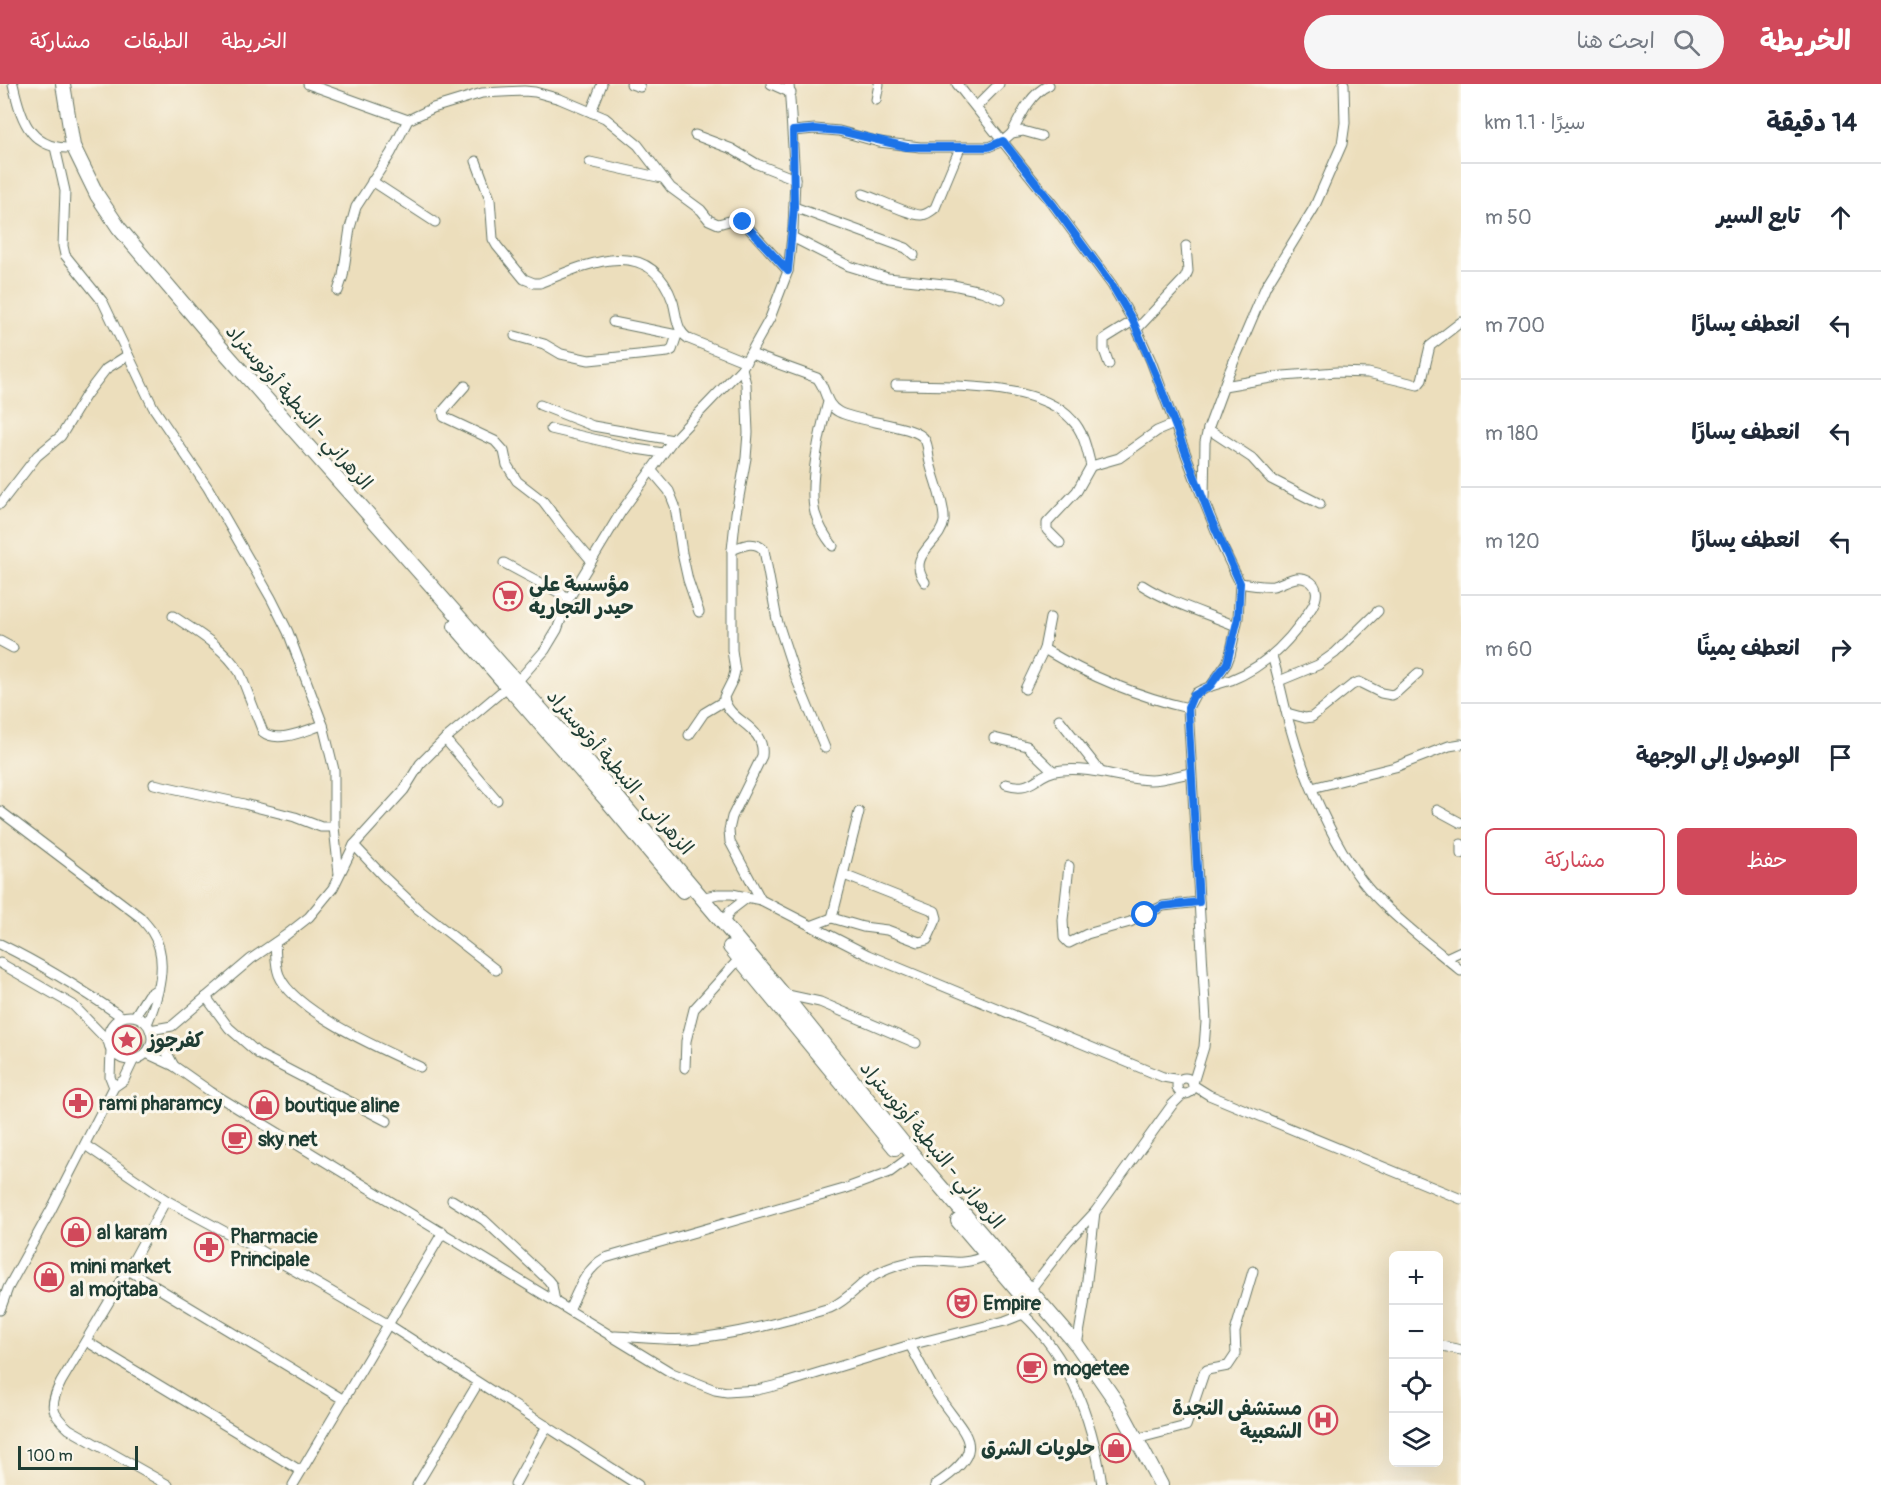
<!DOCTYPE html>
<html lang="ar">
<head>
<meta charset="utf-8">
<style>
  body { margin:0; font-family:Pangolin,"Playpen Sans Arabic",sans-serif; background:#f6f6f7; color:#1f2937; direction:rtl }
  .controls { position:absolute; right:18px; bottom:18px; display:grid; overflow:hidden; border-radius:9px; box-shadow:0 6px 24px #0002 }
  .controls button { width:54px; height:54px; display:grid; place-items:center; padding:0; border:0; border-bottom:2px solid #e0e1e3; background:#fff; color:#1f2937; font:30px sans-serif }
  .scale { position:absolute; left:18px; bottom:15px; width:120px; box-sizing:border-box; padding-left:6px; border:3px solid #1f3d34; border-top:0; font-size:16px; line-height:21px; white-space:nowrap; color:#1f3d34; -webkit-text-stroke:4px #fbf7ec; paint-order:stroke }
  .stop { position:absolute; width:18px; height:18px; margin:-14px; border:4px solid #1a73e8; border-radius:50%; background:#fff }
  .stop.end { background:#1a73e8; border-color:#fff; box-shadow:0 2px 6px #0008 }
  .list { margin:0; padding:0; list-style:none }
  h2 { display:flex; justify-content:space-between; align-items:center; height:78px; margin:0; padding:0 24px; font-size:26px }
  h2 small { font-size:20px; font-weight:400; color:#747a83 }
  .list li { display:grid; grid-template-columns:39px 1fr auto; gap:18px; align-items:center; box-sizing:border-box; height:108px; padding:0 24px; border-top:2px solid #e0e1e3 }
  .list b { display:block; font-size:22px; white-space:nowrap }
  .list em { font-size:20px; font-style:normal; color:#747a83 }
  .actions { display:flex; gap:12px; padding:18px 24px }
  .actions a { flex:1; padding:14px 0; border:2px solid #d1495b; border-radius:9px; text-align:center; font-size:21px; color:#d1495b }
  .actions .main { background:#d1495b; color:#fff }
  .icon { flex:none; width:33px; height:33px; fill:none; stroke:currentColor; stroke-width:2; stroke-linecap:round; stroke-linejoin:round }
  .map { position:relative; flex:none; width:1461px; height:1401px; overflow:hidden; direction:ltr }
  header { display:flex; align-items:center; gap:36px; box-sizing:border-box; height:84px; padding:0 30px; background:#d1495b; color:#fff }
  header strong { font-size:28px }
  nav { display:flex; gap:33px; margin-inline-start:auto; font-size:21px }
  .search { width:420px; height:54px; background:#f6f6f7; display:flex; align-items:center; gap:15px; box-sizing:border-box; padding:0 21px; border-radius:33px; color:#747a83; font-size:22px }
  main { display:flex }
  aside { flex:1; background:#fff }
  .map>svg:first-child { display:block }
  .green { fill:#b0d57f; stroke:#68895a; stroke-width:1.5 }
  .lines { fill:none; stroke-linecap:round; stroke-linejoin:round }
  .minor-casing { stroke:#677564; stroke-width:11 }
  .highway-casing { stroke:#677564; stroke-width:16 }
  .minor { stroke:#fff; stroke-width:9 }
  .highway { stroke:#fff; stroke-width:14 }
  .route { stroke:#1a73e8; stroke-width:8 }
  .labels { text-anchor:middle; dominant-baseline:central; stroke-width:6; stroke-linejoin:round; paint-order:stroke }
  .street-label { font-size:20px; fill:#1f3d34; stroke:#fbf7ec }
  .poi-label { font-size:20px; font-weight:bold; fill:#1f3d34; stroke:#fbf7ec; text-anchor:start }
</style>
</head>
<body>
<header>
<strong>الخريطة</strong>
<div class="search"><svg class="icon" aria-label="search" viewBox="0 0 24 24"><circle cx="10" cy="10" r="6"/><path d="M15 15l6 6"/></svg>ابحث هنا</div>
<nav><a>الخريطة</a><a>الطبقات</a><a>مشاركة</a></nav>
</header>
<main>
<aside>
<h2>14 دقيقة<small>سيرًا · 1.1 km</small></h2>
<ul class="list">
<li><svg class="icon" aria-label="ahead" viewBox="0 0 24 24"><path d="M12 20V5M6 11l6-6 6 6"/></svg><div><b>تابع السير</b></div><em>50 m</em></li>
<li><svg class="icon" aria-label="left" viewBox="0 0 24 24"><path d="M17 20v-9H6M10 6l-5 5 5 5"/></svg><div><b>انعطف يسارًا</b></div><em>700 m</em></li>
<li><svg class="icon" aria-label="left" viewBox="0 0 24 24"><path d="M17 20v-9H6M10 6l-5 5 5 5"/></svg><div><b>انعطف يسارًا</b></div><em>180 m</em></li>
<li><svg class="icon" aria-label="left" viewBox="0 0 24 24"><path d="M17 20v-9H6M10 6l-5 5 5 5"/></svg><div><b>انعطف يسارًا</b></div><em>120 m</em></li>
<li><svg class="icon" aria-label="right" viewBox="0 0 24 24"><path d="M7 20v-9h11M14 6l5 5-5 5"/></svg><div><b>انعطف يمينًا</b></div><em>60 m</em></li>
<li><svg class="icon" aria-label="arrive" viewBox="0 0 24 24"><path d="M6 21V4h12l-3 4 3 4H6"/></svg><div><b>الوصول إلى الوجهة</b></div></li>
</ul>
<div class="actions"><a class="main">حفظ</a><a>مشاركة</a></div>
</aside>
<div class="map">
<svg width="1461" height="1401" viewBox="0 0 1461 1401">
  <rect width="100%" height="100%" fill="#fbf7ec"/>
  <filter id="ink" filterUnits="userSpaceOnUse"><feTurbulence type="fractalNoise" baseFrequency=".0167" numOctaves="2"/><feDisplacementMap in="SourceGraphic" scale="12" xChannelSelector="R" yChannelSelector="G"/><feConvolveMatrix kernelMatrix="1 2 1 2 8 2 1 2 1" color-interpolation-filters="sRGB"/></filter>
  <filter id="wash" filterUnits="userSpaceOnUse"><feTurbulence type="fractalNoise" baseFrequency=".008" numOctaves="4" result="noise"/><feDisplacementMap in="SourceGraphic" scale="24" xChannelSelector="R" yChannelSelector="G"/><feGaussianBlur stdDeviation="1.35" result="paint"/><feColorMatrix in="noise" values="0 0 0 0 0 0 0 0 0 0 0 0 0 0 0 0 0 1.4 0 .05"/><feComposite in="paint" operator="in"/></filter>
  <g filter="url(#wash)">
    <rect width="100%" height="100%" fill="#ecdebc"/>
    <circle class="green" cx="127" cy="955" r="11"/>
  </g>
  <g filter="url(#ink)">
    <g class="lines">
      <g class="minor-casing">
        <g id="minor">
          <path d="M13,0C20,31 28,63 66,64"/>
          <path d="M308,0L408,36"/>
          <path d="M631,0L640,3"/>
          <path d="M771,0L791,9"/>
          <path d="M957,0L1054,122L1112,201L1133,237L1151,277L1197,400L1223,464L1240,499L1238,534L1230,571L1227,579L1211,602"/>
          <path d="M876,16L879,0"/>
          <path d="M976,23L999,0"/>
          <path d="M591,28L602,0"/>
          <path d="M793,47L815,45L839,47L879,58L920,63H988L1003,57L1012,49L1023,47L1041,52"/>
          <path d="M1012,49C1021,31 1031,9 1049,1"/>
          <path d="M695,51L732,65L757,80L795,95"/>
          <path d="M55,63L65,107L63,162L65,171L103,218L153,323L208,404L271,514L288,548L323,641L334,686V743L339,790"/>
          <path d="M476,77L490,115L493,155L497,162L524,195L534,199H540C588,179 650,150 673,218C677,232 676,247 689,255L746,278"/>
          <path d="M590,78L662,94"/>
          <path d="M372,97L435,138"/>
          <path d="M863,110C876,114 911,132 922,131C928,130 931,127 935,124L960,64"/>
          <path d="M794,123L906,164L914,171"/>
          <path d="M792,153L849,182L888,194L953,201L981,207L1001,215"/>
          <path d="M338,207L343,192L350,144L356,123L391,69L408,36L433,24L482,9L524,7L535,8L560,15L605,34L638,61L671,104L701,126L709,136L718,140L733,136L743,138L788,187"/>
          <path d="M613,238L677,251"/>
          <path d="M1137,245L1185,194L1188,187L1186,162"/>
          <path d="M515,252L544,260L561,270L589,276L668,268L672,266L677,251L682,249"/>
          <path d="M751,270L817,294C827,305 824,320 839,328C857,338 918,341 925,356C928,361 928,368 929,374C932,392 945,419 944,437C941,460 905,470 925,498"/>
          <path d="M1109,280L1104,266V255L1133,237"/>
          <path d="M742,284L746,300L748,349L746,374L736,429L732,466V566L735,587L733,595L724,613C727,638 766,641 762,672L732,733L729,746L730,758L761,816"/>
          <path d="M896,301C944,302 1038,297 1072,336C1084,348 1087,367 1091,382L1077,407L1047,439V446L1060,459"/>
          <path d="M465,302L443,327L444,333L495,357L504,367L507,381L517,397L543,417L561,441L591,476"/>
          <path d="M1224,302L1283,292L1337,288L1368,289L1418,301L1422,296L1430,262L1461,238"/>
          <path d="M828,318C820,347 808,401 815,429C819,442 825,452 833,462"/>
          <path d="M540,321L593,342L673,356"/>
          <path d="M551,345L636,365L663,369"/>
          <path d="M1208,345L1252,374L1271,395L1320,420"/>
          <path d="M1091,382L1119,374L1157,347L1174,340"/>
          <path d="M652,387L669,407L675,422L682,469L688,496L699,528"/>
          <path d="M1204,414L1205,358L1208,345L1228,291L1266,202L1314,124L1342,60L1345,39L1344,0"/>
          <path d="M0,420L37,372L61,352L86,311L106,285L128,271"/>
          <path d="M732,466C744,461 754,456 764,466L777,536L796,594L825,664"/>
          <path d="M504,479L569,514"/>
          <path d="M1142,501C1170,519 1205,529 1236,542"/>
          <path d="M173,532C197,548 225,564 240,589L263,648C278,660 306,646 323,641"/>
          <path d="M1050,534L1044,565C1089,592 1136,612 1188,624"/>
          <path d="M0,557L13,564"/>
          <path d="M1272,572C1279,594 1283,617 1289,639C1303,691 1337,772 1374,811C1400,839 1432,862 1461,887"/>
          <path d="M1279,597L1318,581L1335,569L1378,527"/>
          <path d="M517,598L545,566L557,546L568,516L621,428L673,356L742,284L770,234L788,187L793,144L795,95L789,0"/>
          <path d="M1025,605L1044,565"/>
          <path d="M1287,629L1305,634L1312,633L1352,601L1359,598L1381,609L1392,611L1396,609L1418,589"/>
          <path d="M1059,635L1100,687"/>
          <path d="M689,651L704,629L724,617"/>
          <path d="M994,654L1027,662L1053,687"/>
          <path d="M445,655L497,716"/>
          <path d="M154,700L244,720L295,733L321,743H334"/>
          <path d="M1006,700C1035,709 1035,688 1062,686C1094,683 1120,695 1150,696C1164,696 1178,691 1191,689"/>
          <path d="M1312,704L1395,683L1449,662L1461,660"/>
          <path d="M1437,726L1461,739"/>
          <path d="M0,727L140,833C144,838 149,843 152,848C170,875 158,914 147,940"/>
          <path d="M1461,760V770"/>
          <path d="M354,761L383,792L418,825L496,886"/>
          <path d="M1069,782L1063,836L1064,854L1069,859L1087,850L1130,838L1163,822L1199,818"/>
          <path d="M701,814L718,810H732L761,816L868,871L1163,993L1180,996"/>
          <path d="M832,834L859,728"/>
          <path d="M723,841L730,827L747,814"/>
          <path d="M811,842L832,834L863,843L887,846L919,858L927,856L937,834L935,827L844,791"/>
          <path d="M275,859C276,869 275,881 279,891C293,927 385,967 420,983"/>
          <path d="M0,860C43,881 83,906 122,933"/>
          <path d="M1446,874L1461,867"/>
          <path d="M0,879L73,921L107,956"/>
          <path d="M783,910L820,918L916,959"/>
          <path d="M206,913L229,944L260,971L387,1037"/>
          <path d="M135,932L148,911L157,905"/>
          <circle cx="130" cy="954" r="22"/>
          <path d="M150,946L172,942L251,875L286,851L309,833L333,804L354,761L404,706L420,680L445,655L507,603"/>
          <path d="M152,952L166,967L174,982"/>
          <path d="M111,966L110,993L114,1003"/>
          <path d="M146,969L174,982L211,1008L672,1289L715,1306L727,1308L757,1306L782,1300L910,1261L1005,1237L1023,1230L1032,1223"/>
          <path d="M685,984L686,957L694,925L740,874"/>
          <circle cx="1185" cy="1002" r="8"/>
          <path d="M1193,999L1204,963L1206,938L1188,624L1196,609C1207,602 1219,600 1231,596C1267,582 1292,555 1312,523C1318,513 1319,502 1308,496C1296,489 1284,500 1273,502C1262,503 1251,501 1240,499"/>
          <path d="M1193,1001L1209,1011L1461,1115"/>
          <path d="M85,1061L166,1116L259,1166L389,1241L638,1401"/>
          <path d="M166,1116L128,1186L61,1298C50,1320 49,1328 69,1345L168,1401"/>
          <path d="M452,1116L484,1136L548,1196L552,1201L555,1218"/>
          <path d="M128,1186L344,1316"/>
          <path d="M1030,1206L1068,1157L1095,1128L1172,1021L1183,1010"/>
          <path d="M0,1226L8,1204L51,1126L114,1003L124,996L134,975"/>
          <path d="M569,1226C578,1207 585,1185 605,1174L844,1105L890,1088L906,1076"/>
          <path d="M1023,1230C1071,1275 1093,1337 1102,1401"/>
          <path d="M615,1252C639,1253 664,1257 689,1255C732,1251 789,1237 830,1224C845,1217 855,1206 867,1196C879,1188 896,1181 910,1178C939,1172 957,1186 987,1171"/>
          <path d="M86,1257L301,1387"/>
          <path d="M910,1261C919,1277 927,1294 937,1310C964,1352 993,1363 935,1401"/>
          <path d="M1077,1261L1084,1221L1095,1128"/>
          <path d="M1438,1261L1461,1266"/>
          <path d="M1136,1355L1186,1342L1204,1289L1207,1286L1228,1282L1236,1270L1235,1248L1253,1187"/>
          <path d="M515,1400L547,1342"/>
          <path d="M293,1401L443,1148"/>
          <path d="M417,1401L478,1299"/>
        </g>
      </g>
      <g class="highway-casing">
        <g id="highway">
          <path d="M63,0L73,62L97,111L119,144L215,257L590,681L783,910L903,1059L1077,1261L1117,1319L1161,1401"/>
          <path d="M455,542L610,720L683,807"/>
          <path d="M730,863L895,1064"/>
          <path d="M958,1137L1022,1212"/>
        </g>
      </g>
      <use href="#minor" class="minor"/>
      <use href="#highway" class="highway"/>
    </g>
  </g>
  <g class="lines" filter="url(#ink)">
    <path class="route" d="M743,138L788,187L794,123L793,47L815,45L840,47L907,63H988L1003,57L1054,122L1112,201L1133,237L1156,291L1210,433L1240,499L1238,534L1227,579L1210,602L1193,612L1188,624L1199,818L1163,822L1145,831"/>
  </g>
  <defs>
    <g id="supermarket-ring" transform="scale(1.5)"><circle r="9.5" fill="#fbf7ec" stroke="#d1495b" stroke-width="1.5"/><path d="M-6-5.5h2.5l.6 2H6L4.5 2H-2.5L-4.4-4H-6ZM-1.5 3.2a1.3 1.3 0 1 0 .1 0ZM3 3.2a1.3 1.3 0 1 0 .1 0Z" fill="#d1495b"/></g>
    <g id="sight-ring" transform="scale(1.5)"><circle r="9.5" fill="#fbf7ec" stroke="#d1495b" stroke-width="1.5"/><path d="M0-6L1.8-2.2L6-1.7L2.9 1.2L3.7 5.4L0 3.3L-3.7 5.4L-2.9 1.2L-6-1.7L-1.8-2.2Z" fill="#d1495b"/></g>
    <g id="pharmacy-ring" transform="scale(1.5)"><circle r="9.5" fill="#fbf7ec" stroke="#d1495b" stroke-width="1.5"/><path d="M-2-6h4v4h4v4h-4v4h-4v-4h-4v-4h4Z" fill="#d1495b"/></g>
    <g id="shop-ring" transform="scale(1.5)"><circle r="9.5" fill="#fbf7ec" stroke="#d1495b" stroke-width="1.5"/><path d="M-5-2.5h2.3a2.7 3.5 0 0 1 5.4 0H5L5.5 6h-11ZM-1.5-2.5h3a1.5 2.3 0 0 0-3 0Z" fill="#d1495b"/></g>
    <g id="cafe-ring" transform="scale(1.5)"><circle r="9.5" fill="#fbf7ec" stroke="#d1495b" stroke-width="1.5"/><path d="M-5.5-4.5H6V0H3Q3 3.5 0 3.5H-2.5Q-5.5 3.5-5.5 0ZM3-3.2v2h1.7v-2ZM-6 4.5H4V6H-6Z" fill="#d1495b"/></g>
    <g id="theatre-ring" transform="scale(1.5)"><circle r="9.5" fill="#fbf7ec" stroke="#d1495b" stroke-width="1.5"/><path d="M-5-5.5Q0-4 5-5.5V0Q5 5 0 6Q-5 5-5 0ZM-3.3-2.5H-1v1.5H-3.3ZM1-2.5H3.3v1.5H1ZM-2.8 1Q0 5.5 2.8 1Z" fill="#d1495b"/></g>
    <g id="hospital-ring" transform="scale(1.5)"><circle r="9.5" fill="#fbf7ec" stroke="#d1495b" stroke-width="1.5"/><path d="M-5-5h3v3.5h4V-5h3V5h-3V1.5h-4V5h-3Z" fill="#d1495b"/></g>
  </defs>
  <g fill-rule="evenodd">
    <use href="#supermarket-ring" x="508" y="512"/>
    <use href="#sight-ring" x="127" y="956"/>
    <use href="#pharmacy-ring" x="78" y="1019"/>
    <use href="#shop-ring" x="264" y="1021"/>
    <use href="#cafe-ring" x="237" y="1055"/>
    <use href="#shop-ring" x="76" y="1148"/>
    <use href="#pharmacy-ring" x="209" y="1163"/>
    <use href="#shop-ring" x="49" y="1193"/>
    <use href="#theatre-ring" x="962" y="1219"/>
    <use href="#cafe-ring" x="1032" y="1284"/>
    <use href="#hospital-ring" x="1323" y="1336"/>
    <use href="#shop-ring" x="1116" y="1364"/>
  </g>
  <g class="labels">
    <g class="street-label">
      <text transform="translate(299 323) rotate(49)">الزهراني - النبطية أوتوستراد</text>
      <text transform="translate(620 688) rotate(49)">الزهراني - النبطية أوتوستراد</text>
      <text transform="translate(932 1061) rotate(50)">الزهراني - النبطية أوتوستراد</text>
    </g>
    <g class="poi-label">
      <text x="529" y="500">مؤسسة علي<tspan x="529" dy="23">حيدر التجاريه</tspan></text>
      <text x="148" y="956">كفرجوز</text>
      <text x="99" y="1019">rami pharamcy</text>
      <text x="285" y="1021">boutique aline</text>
      <text x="258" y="1055">sky net</text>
      <text x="97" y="1148">al karam</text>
      <text x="230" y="1152">Pharmacie<tspan x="230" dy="23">Principale</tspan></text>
      <text x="70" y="1182">mini market<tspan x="70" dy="23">al mojtaba</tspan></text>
      <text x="983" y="1219">Empire</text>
      <text x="1053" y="1284">mogetee</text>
      <text x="1302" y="1324" text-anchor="end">مستشفى النجدة<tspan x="1302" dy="23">الشعبية</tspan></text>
      <text x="1095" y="1364" text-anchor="end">حلويات الشرق</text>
    </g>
  </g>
</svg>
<div class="controls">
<button>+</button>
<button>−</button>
<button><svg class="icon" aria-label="locate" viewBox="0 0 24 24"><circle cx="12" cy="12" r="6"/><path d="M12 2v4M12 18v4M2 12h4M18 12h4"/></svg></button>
<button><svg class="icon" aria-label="layers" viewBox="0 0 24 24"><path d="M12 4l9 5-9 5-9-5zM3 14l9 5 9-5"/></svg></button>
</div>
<div class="scale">100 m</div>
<div class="stop" style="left:1145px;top:831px"></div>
<div class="stop end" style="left:743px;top:138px"></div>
</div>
</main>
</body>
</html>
